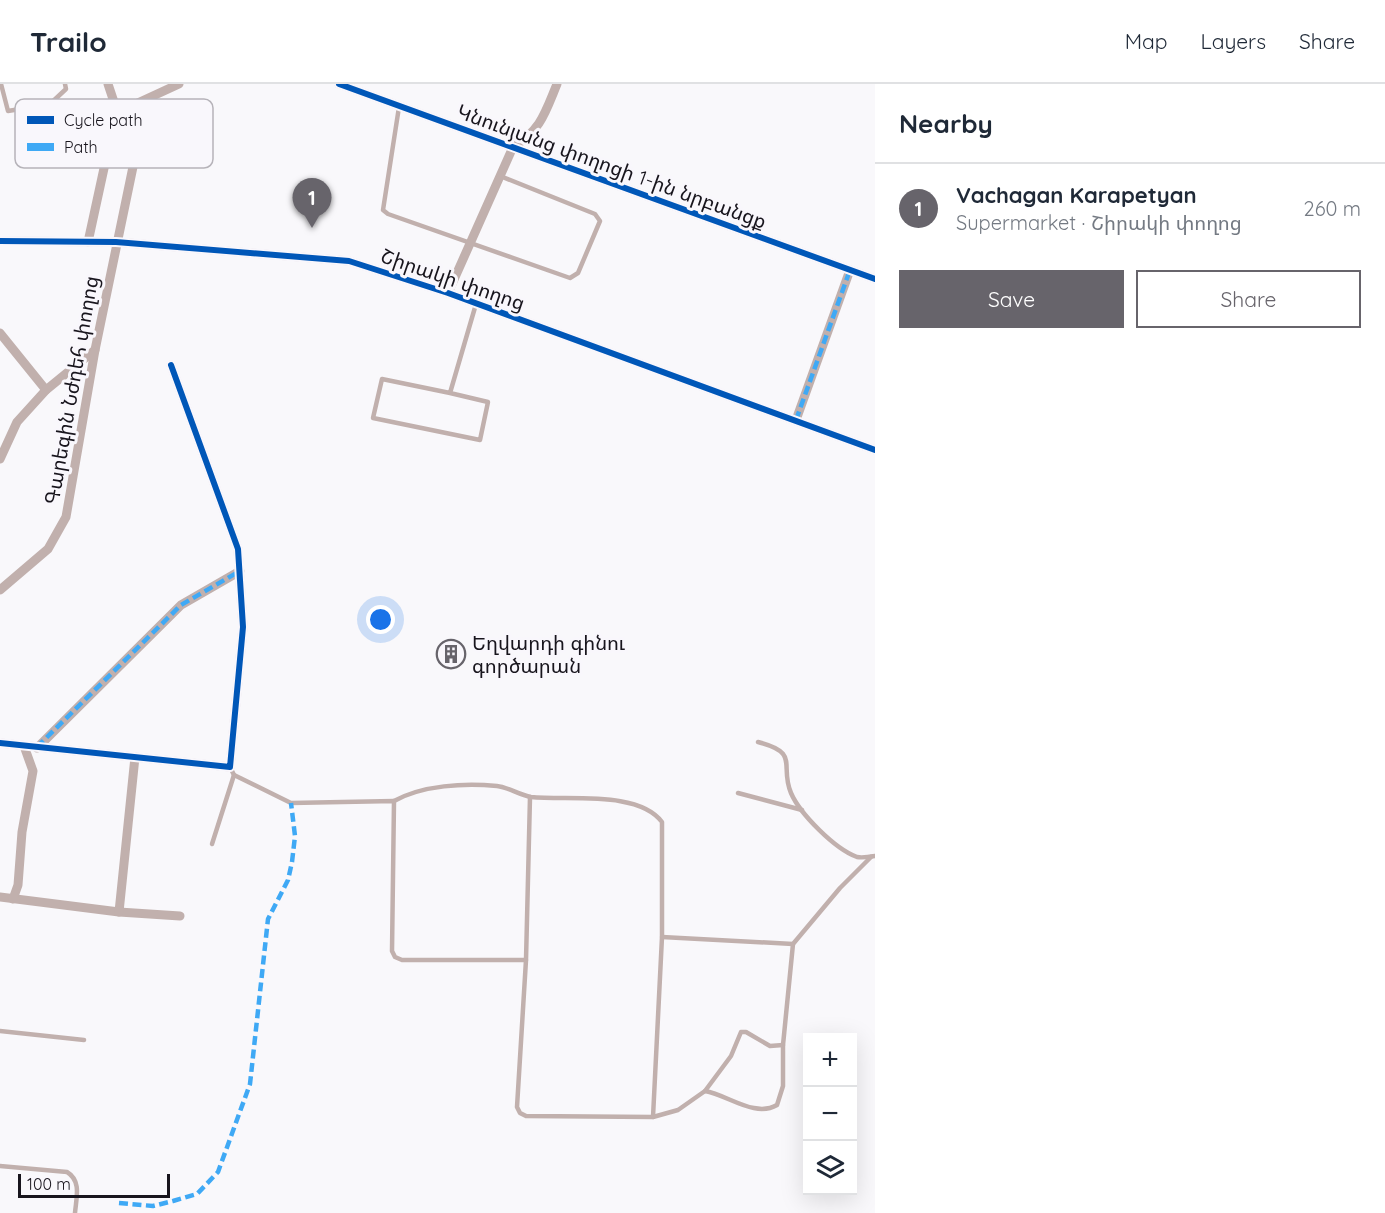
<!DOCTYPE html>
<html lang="en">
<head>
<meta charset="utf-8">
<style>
  body { margin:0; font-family:Quicksand,"Noto Sans Armenian",sans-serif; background:#f2f2f3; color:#1f2937 }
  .controls { position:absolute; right:18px; bottom:18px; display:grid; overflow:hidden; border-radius:0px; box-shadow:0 6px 24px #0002 }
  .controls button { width:54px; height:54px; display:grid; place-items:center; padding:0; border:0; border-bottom:2px solid #e0e1e3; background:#fff; color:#1f2937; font:30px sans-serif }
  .scale { position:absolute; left:18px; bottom:15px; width:152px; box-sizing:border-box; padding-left:6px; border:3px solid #18151d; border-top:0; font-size:16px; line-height:21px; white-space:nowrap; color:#18151d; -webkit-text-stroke:4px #f9f7fc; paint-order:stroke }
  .you { position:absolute; left:381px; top:536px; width:21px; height:21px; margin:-15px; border:4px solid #fff; border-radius:50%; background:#1a73e8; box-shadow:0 0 0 9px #1a73e833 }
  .badge { display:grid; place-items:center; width:39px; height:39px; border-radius:50%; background:#67646b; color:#fff; font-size:20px; font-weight:700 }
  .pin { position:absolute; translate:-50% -50px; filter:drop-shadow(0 2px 3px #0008) }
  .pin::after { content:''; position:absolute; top:32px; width:21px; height:18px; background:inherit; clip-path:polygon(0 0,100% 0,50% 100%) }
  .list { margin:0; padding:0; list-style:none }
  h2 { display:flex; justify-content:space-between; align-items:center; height:78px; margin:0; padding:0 24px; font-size:26px }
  h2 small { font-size:20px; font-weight:400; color:#747a83 }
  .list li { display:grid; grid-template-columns:39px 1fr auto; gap:18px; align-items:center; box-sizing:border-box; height:90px; padding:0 24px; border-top:2px solid #e0e1e3 }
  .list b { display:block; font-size:22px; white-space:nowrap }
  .list p { margin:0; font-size:20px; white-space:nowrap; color:#747a83 }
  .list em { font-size:20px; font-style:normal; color:#747a83 }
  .actions { display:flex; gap:12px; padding:18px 24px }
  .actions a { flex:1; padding:14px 0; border:2px solid #67646b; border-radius:0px; text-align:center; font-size:21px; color:#67646b }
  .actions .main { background:#67646b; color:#fff }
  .icon { flex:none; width:33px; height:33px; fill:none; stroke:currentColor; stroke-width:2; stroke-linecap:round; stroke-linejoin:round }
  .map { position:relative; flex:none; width:875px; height:1129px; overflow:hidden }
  header { display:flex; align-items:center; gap:36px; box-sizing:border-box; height:84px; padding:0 30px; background:#fff; border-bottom:2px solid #e0e1e3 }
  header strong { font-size:28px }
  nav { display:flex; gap:33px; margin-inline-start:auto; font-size:21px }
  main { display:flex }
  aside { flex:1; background:#fff }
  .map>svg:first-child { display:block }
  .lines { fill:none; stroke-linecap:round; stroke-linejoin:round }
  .service { stroke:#c1b0ad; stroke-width:4.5 }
  .minor { stroke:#c1b0ad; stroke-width:9 }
  .quiet { stroke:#3fa9f5; stroke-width:4.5; stroke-dasharray:9 4.5; stroke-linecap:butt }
  .cycleway-casing { stroke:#f9f7fc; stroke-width:10 }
  .cycleway { stroke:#0057b8; stroke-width:6 }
  .labels { text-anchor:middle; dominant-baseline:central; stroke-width:6; stroke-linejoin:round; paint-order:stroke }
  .street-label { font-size:20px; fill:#18151d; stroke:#f9f7fc }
  .poi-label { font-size:20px; fill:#18151d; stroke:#f9f7fc; text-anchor:start }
  .key { fill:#f9f7fc; stroke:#b6b3b9; stroke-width:1.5 }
  .key-label { font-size:16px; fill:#18151d }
</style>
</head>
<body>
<header>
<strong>Trailo</strong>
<nav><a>Map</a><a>Layers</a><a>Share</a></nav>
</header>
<main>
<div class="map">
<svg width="875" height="1129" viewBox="0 0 875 1129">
  <rect width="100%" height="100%" fill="#f9f8fb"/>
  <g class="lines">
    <g class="service">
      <path d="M1,0L8,27L50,20L66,5L65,0"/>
      <path d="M399,23L383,126L388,130L570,194L578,189L600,137L595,130L500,92"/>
      <path d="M450,309L382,295L373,334L480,356L488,318L450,309L476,220"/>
      <path d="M758,658C801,669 779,681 791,709C800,730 835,765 857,773C862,774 869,773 875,772"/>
      <path d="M230,683L234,691L291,719L394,717L392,867L395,873L402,876H526"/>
      <path d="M738,709L802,726"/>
      <path d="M530,713L526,876L517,1023L520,1029L526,1032L653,1033L678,1026L705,1007C728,1011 755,1034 777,1021L783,1002V961L793,860L840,804L871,773"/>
      <path d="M394,717C423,701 464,699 497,702C508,703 519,711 531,713C568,717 638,706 662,738V853L653,1033"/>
      <path d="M212,760L234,691"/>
      <path d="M662,853L793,860"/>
      <path d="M0,947L84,956"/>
      <path d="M705,1007L731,972L741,948H746L770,962L783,961"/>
      <path d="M0,1082L67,1088C82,1097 76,1115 75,1129"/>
    </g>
    <g class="minor">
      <path d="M339,0L875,195"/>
      <path d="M0,157L116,158L349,177L448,209L875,366"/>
      <path d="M88,158L116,29L179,0"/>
      <path d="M448,209L513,63C541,46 545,29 557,0"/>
      <path d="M0,249L46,306"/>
      <path d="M796,336L850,186"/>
      <path d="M0,375L17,338L46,306L95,266"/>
      <path d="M0,506L48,465L66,433L95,266L134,78L108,0"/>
      <path d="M0,659L230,683L243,543L238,465L171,281"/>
      <path d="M37,664L181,521L240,487"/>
      <path d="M0,813L119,828L180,832"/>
      <path d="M13,815L18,801L22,748L33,687L24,662"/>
      <path d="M119,828L135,673"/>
    </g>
    <g class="quiet">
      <path d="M796,336L850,186"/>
      <path d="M37,663L181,521L240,487"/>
      <path d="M119,1119L153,1122L173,1117L197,1110L218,1088L250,1000L268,835L288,796L292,778L295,752L291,719"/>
    </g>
    <g class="cycleway-casing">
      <g id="cycleway">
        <path d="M339,0L875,195"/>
        <path d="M0,157L116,158L349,177L448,209L875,366"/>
        <path d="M0,659L230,683L243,543L238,465L171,281"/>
      </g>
    </g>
    <use href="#cycleway" class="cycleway"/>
  </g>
  <defs>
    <g id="building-ring" transform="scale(1.5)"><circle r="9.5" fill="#f9f7fc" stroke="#67646b" stroke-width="1.5"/><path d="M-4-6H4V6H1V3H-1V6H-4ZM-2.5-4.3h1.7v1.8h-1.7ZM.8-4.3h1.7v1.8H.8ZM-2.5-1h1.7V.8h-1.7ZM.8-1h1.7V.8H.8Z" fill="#67646b"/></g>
  </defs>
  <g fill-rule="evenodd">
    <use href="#building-ring" x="451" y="570"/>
  </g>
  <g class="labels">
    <g class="street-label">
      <text transform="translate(612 82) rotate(20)">Կնունյանց փողոցի 1-ին նրբանցք</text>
      <text transform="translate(453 195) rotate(19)">Շիրակի փողոց</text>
      <text transform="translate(71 306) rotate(-80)">Գարեգին Նժդեհ փողոց</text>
    </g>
    <g class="poi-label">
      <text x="472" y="558">Եղվարդի գինու<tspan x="472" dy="23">գործարան</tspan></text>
    </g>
  </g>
  <rect x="15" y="15" width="198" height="69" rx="9" class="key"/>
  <rect x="27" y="32" width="27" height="8" fill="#0057b8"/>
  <rect x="27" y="59" width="27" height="8" fill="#3fa9f5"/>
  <g class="key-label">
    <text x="64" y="42">Cycle path</text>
    <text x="64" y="69">Path</text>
  </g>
</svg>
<div class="controls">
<button>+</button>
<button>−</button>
<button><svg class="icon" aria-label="layers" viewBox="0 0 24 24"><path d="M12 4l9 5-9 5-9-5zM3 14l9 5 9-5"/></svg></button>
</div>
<div class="scale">100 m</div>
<div class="you"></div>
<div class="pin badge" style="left:312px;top:144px">1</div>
</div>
<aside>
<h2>Nearby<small></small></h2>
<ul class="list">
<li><span class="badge">1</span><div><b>Vachagan Karapetyan</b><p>Supermarket · Շիրակի փողոց</p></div><em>260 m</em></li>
</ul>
<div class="actions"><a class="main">Save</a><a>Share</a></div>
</aside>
</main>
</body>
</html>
